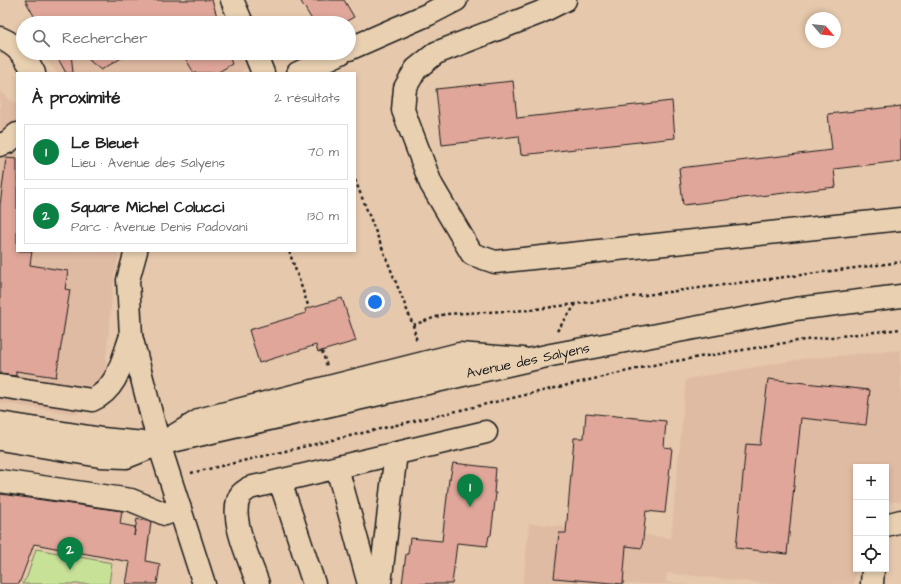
<!DOCTYPE html>
<html lang="fr">
<head>
<meta charset="utf-8">
<style>
  body { margin:0; font-family:"Architects Daughter",sans-serif; background:#f2f2f2; color:#222 }
  .controls { position:absolute; right:12px; bottom:12px; display:grid; overflow:hidden; border-radius:0px; box-shadow:0 2px 6px #0003 }
  .controls button { width:36px; height:36px; display:grid; place-items:center; padding:0; border:0; border-bottom:1px solid #e0e0e0; background:#fff; color:#222; font:20px sans-serif }
  .compass { position:absolute; left:805px; top:12px; width:36px; height:36px; border-radius:50%; background:#fff; box-shadow:0 2px 6px #0003; rotate:118deg }
  .you { position:absolute; left:375px; top:302px; width:14px; height:14px; margin:-10px; border:3px solid #fff; border-radius:50%; background:#1a73e8; box-shadow:0 0 0 6px #1a73e833 }
  .badge { display:grid; place-items:center; width:26px; height:26px; border-radius:50%; background:#0b8043; color:#fff; font-size:13px; font-weight:700 }
  .pin { position:absolute; translate:-50% -33px; filter:drop-shadow(0 1px 2px #0008) }
  .pin::after { content:''; position:absolute; top:21px; width:14px; height:12px; background:inherit; clip-path:polygon(0 0,100% 0,50% 100%) }
  .list { margin:0; padding:0; list-style:none }
  h2 { display:flex; justify-content:space-between; align-items:center; height:52px; margin:0; padding:0 16px; font-size:17px }
  h2 small { font-size:13px; font-weight:400; color:#767676 }
  .list li { display:grid; grid-template-columns:26px 1fr auto; gap:12px; align-items:center; box-sizing:border-box; height:56px; margin:0 8px 8px; padding:0 8px; border:1px solid #e0e0e0; border-radius:0px }
  .list b { display:block; font-size:15px; white-space:nowrap }
  .list p { margin:0; font-size:13px; white-space:nowrap; color:#767676 }
  .list em { font-size:13px; font-style:normal; color:#767676 }
  .icon { flex:none; width:22px; height:22px; fill:none; stroke:currentColor; stroke-width:2; stroke-linecap:round; stroke-linejoin:round }
  .map { position:relative; flex:none; width:901px; height:584px; overflow:hidden }
  .search { position:absolute; background:#fff; box-shadow:0 2px 6px #0003; left:16px; top:16px; width:340px; height:44px; display:flex; align-items:center; gap:10px; box-sizing:border-box; padding:0 14px; border-radius:22px; color:#767676; font-size:15px }
  .panel { position:absolute; background:#fff; box-shadow:0 2px 6px #0003; left:16px; top:72px; width:340px; height:180px; border-radius:0px }
  .map>svg:first-child { display:block }
  .built { fill:#e0bba3 }
  .green { fill:#c7e197; stroke:#727e5a }
  .building { fill:#dfa699; stroke:#1c1c1c }
  .lines { fill:none; stroke-linecap:round; stroke-linejoin:round }
  .minor-casing { stroke:#1c1c1c; stroke-width:25 }
  .major-casing { stroke:#1c1c1c; stroke-width:25 }
  .path { stroke:#1c1c1c; stroke-width:2.5; stroke-dasharray:3 3; stroke-linecap:butt }
  .minor { stroke:#e8d0b1; stroke-width:22 }
  .major { stroke:#e8d0b1; stroke-width:22 }
  .labels { text-anchor:middle; dominant-baseline:central; stroke-width:3.5; stroke-linejoin:round; paint-order:stroke }
  .street-label { font-size:14px; fill:#1c1c1c; stroke:#e8d0b1 }
</style>
</head>
<body>
<div class="map">
<svg width="901" height="584" viewBox="0 0 901 584">
  <rect width="100%" height="100%" fill="#e6c8ac"/>
  <filter id="ink" filterUnits="userSpaceOnUse"><feTurbulence type="fractalNoise" baseFrequency=".025" numOctaves="2"/><feDisplacementMap in="SourceGraphic" scale="8" xChannelSelector="R" yChannelSelector="G"/><feConvolveMatrix kernelMatrix="1 2 1 2 8 2 1 2 1" color-interpolation-filters="sRGB"/></filter>
  <g filter="url(#ink)">
    <g class="built">
      <path d="M41,53H269L270,57L238,73H57Z"/>
      <path d="M0,91L17,105V251H120L114,276L104,379L77,414L0,403Z"/>
      <path d="M901,350V502L886,501V467H856V565L854,584H772L667,573L666,582L688,584H523L529,523L671,538L686,379L803,359Z"/>
    </g>
    <path class="green" d="M36,549L112,563L109,584H22L27,577Z"/>
    <g class="building">
      <path d="M25,0H212L219,23H38Z"/>
      <path d="M300,0H344L354,17L343,23H314Z"/>
      <path d="M55,53H71L73,73H66Z"/>
      <path d="M80,53H130L101,70Z"/>
      <path d="M182,53H228L232,64L217,73H194Z"/>
      <path d="M513,81L517,118L672,101L675,138L521,155L519,136L442,145L436,89Z"/>
      <path d="M901,106V161L834,169L836,187L683,205L679,168L832,150L828,114Z"/>
      <path d="M6,158L17,159V251H32L30,265L68,271L65,289L70,290L56,377L16,371V376L0,374V205Z"/>
      <path d="M342,298L356,341L318,352L316,345L259,363L249,330L306,313L305,309Z"/>
      <path d="M768,379L870,390L866,425L801,418L787,554L736,548L746,444L760,445Z"/>
      <path d="M586,413L666,421L664,447L672,448L665,513L646,511L642,548L626,546L623,584L554,578L559,533H566L574,438H584Z"/>
      <path d="M453,463L496,468L494,493H496L491,535L489,536L487,546L457,543L452,584H402L406,554H408L410,538L442,541L449,479H450Z"/>
      <path d="M0,494L122,511L120,524L135,527L134,536L137,519L151,522L146,561L160,564L157,584H126L130,562L34,544L19,584H0Z"/>
    </g>
    <g class="lines">
      <g class="minor-casing">
        <g id="minor">
          <path d="M232,0L242,23"/>
          <path d="M565,0L539,13L436,53L416,69L405,88L403,110L431,184L472,254L495,262L901,219"/>
          <path d="M0,38C17,45 26,57 34,73"/>
          <path d="M349,49L429,14L456,0"/>
          <path d="M255,53L263,73"/>
          <path d="M298,73L341,53"/>
          <path d="M0,145L8,142L17,134"/>
          <path d="M136,251L128,280L131,336L159,444L204,584"/>
          <path d="M0,386L92,400C118,389 122,360 131,336"/>
          <path d="M167,440L202,419L459,354L523,359"/>
          <path d="M337,468L369,584"/>
          <path d="M0,481L131,500L165,514L180,509"/>
          <path d="M280,481L314,584"/>
          <path d="M886,525L901,521"/>
          <path d="M258,584C251,563 228,517 240,496C241,493 246,491 249,488L486,432"/>
          <path d="M380,584L396,453"/>
          <path d="M872,584L873,569"/>
        </g>
      </g>
      <g class="major-casing">
        <g id="major">
          <path d="M0,423L102,439L154,444"/>
          <path d="M0,439L100,456L126,457L159,444L551,355L795,309L901,296"/>
        </g>
      </g>
      <g class="path">
        <path d="M355,180L413,325L417,342"/>
        <path d="M289,251L309,308"/>
        <path d="M413,325L445,314L529,310L901,262"/>
        <path d="M557,331L576,304"/>
        <path d="M322,351L327,366"/>
        <path d="M191,473L658,364L797,341L901,329"/>
      </g>
      <use href="#minor" class="minor"/>
      <use href="#major" class="major"/>
    </g>
  </g>
  <g class="labels">
    <g class="street-label">
      <text transform="translate(528 361) rotate(-12)">Avenue des Salyens</text>
    </g>
  </g>
</svg>
<div class="controls">
<button>+</button>
<button>−</button>
<button><svg class="icon" aria-label="locate" viewBox="0 0 24 24"><circle cx="12" cy="12" r="6"/><path d="M12 2v4M12 18v4M2 12h4M18 12h4"/></svg></button>
</div>
<svg class="compass" viewBox="-18 -18 36 36"><path d="M0-13l5 13h-10z" fill="#e53935"/><path d="M0 13l5-13h-10z" fill="#767676"/></svg>
<div class="you"></div>
<div class="pin badge" style="left:470px;top:507px">1</div>
<div class="pin badge" style="left:70px;top:570px">2</div>
<div class="search"><svg class="icon" aria-label="search" viewBox="0 0 24 24"><circle cx="10" cy="10" r="6"/><path d="M15 15l6 6"/></svg>Rechercher</div>
<section class="panel">
<h2>À proximité<small>2 résultats</small></h2>
<ul class="list">
<li><span class="badge">1</span><div><b>Le Bleuet</b><p>Lieu · Avenue des Salyens</p></div><em>70 m</em></li>
<li><span class="badge">2</span><div><b>Square Michel Colucci</b><p>Parc · Avenue Denis Padovani</p></div><em>130 m</em></li>
</ul>
</section>
</div>
</body>
</html>
